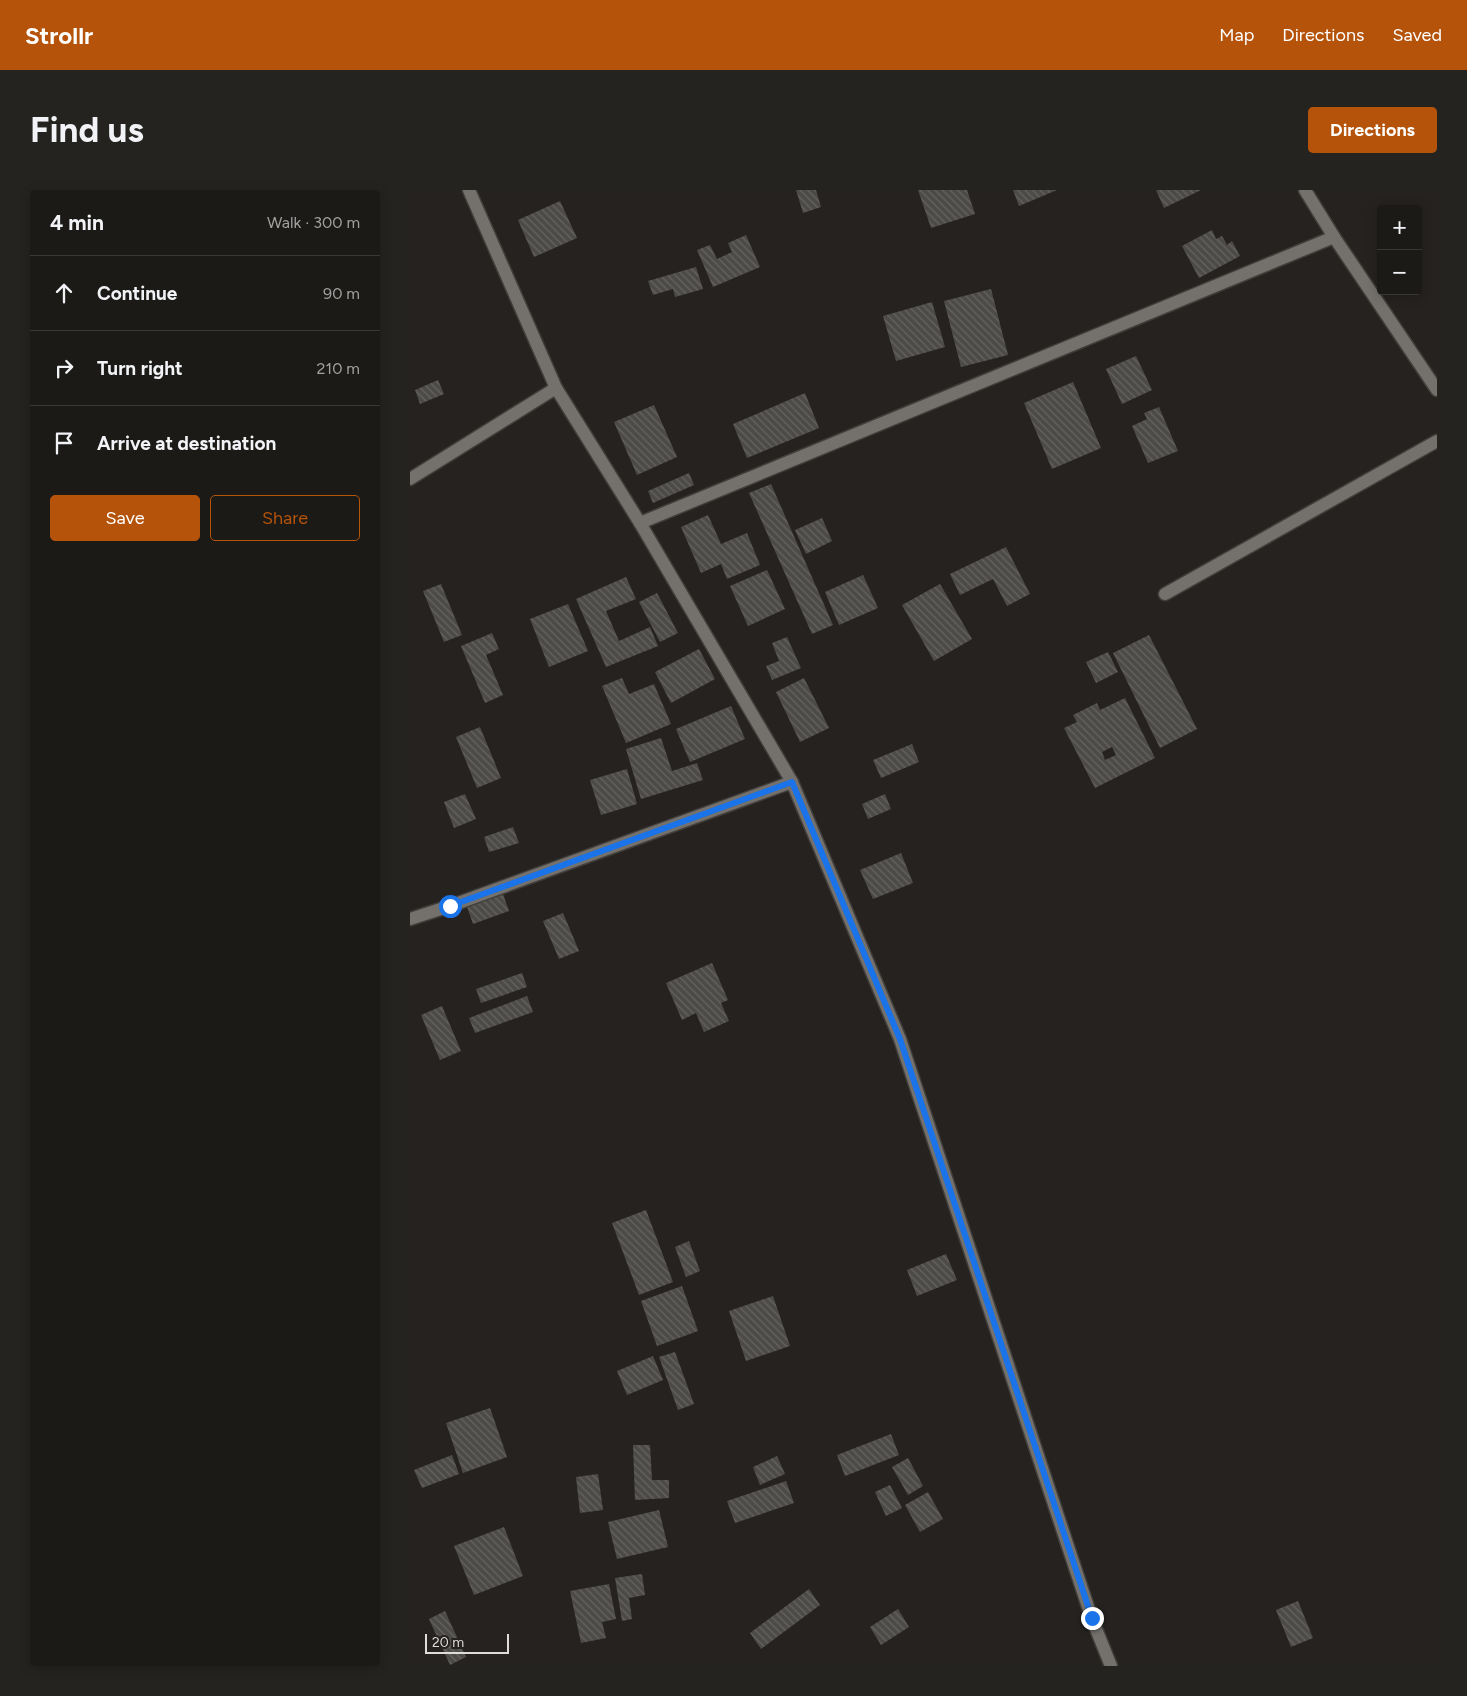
<!DOCTYPE html>
<html lang="en">
<head>
<meta charset="utf-8">
<style>
  body { margin:0; font-family:Figtree,sans-serif; background:#252320; color:#f1f3f6 }
  .controls { position:absolute; right:15px; top:15px; display:grid; overflow:hidden; border-radius:5px; box-shadow:0 2px 12px #0003 }
  .controls button { width:45px; height:45px; display:grid; place-items:center; padding:0; border:0; border-bottom:1px solid #3a3836; background:#1c1a17; color:#f1f3f6; font:25px sans-serif }
  .scale { position:absolute; left:15px; bottom:12px; width:84px; box-sizing:border-box; padding-left:5px; border:2px solid #deddda; border-top:0; font-size:14px; line-height:18px; white-space:nowrap; color:#deddda; -webkit-text-stroke:4px #25221f; paint-order:stroke }
  .stop { position:absolute; width:15px; height:15px; margin:-11px; border:4px solid #1a73e8; border-radius:50%; background:#fff }
  .stop.end { background:#1a73e8; border-color:#fff; box-shadow:0 1px 5px #0008 }
  .list { margin:0; padding:0; list-style:none }
  h2 { display:flex; justify-content:space-between; align-items:center; height:65px; margin:0; padding:0 20px; font-size:21px }
  h2 small { font-size:16px; font-weight:400; color:#a0a1a1 }
  .list li { display:grid; grid-template-columns:32px 1fr auto; gap:15px; align-items:center; box-sizing:border-box; height:75px; padding:0 20px; border-top:1px solid #3a3836 }
  .list b { display:block; font-size:19px; white-space:nowrap }
  .list em { font-size:16px; font-style:normal; color:#a0a1a1 }
  .actions { display:flex; gap:10px; padding:15px 20px }
  .actions a { flex:1; padding:11px 0; border:1px solid #b45309; border-radius:5px; text-align:center; font-size:18px; color:#b45309 }
  .actions .main { background:#b45309; color:#fff }
  .icon { flex:none; width:28px; height:28px; fill:none; stroke:currentColor; stroke-width:2; stroke-linecap:round; stroke-linejoin:round }
  .map { position:relative; flex:none; width:1027px; height:1476px; overflow:hidden; border-radius:5px }
  header { display:flex; align-items:center; gap:30px; box-sizing:border-box; height:70px; padding:0 25px; background:#b45309; color:#fff }
  header strong { font-size:24px }
  nav { display:flex; gap:28px; margin-inline-start:auto; font-size:18px }
  .intro { display:flex; align-items:center; justify-content:space-between; box-sizing:border-box; height:120px; padding:0 30px }
  h1 { margin:0; font-size:35px }
  .button { padding:12px 22px; border-radius:5px; background:#b45309; color:#fff; font-size:18px; font-weight:700 }
  main { display:flex; gap:30px; padding:0 30px }
  aside { flex:1; background:#1c1a17; border-radius:5px; box-shadow:0 2px 12px #0003 }
  .map>svg:first-child { display:block }
  .building { fill:url(#building-back-hatch); fill-rule:evenodd }
  .lines { fill:none; stroke-linecap:round; stroke-linejoin:round }
  .street-casing { stroke:#403e3b; stroke-width:15 }
  .street { stroke:#74716d; stroke-width:12 }
  .route { stroke:#1a73e8; stroke-width:6 }
</style>
</head>
<body>
<header>
<strong>Strollr</strong>
<nav><a>Map</a><a>Directions</a><a>Saved</a></nav>
</header>
<div class="intro"><h1>Find us</h1><a class="button">Directions</a></div>
<main>
<aside>
<h2>4 min<small>Walk · 300 m</small></h2>
<ul class="list">
<li><svg class="icon" aria-label="ahead" viewBox="0 0 24 24"><path d="M12 20V5M6 11l6-6 6 6"/></svg><div><b>Continue</b></div><em>90 m</em></li>
<li><svg class="icon" aria-label="right" viewBox="0 0 24 24"><path d="M7 20v-9h11M14 6l5 5-5 5"/></svg><div><b>Turn right</b></div><em>210 m</em></li>
<li><svg class="icon" aria-label="arrive" viewBox="0 0 24 24"><path d="M6 21V4h12l-3 4 3 4H6"/></svg><div><b>Arrive at destination</b></div></li>
</ul>
<div class="actions"><a class="main">Save</a><a>Share</a></div>
</aside>
<div class="map">
<svg width="1027" height="1476" viewBox="0 0 1027 1476">
  <defs>
    <pattern id="building-back-hatch" width="6" height="6" patternUnits="userSpaceOnUse" patternTransform="scale(1.25)"><rect width="6" height="6" fill="#4d4b47"/><path d="M-1 5l2 2M0 0l6 6M5-1l2 2" fill="none" stroke="#666461"/></pattern>
  </defs>
  <rect width="100%" height="100%" fill="#25221f"/>
  <g class="building">
    <path d="M386,0H406L411,17L393,23Z"/>
    <path d="M508,0H557L565,24L521,38Z"/>
    <path d="M603,0H647L609,16Z"/>
    <path d="M746,0H791L754,18Z"/>
    <path d="M150,11L167,48L124,67L108,30Z"/>
    <path d="M802,40L806,49L812,46L817,55L822,51L830,66L789,88L772,56Z"/>
    <path d="M336,45L350,77L303,97L287,60L300,55L307,69L322,62L318,53Z"/>
    <path d="M286,77L293,99L265,107L263,99L243,105L238,91Z"/>
    <path d="M581,99L598,165L551,177L534,111Z"/>
    <path d="M522,112L535,157L486,171L473,126Z"/>
    <path d="M726,166L742,200L712,214L696,179Z"/>
    <path d="M28,190L34,204L10,214L5,200Z"/>
    <path d="M663,192L691,258L642,279L614,213Z"/>
    <path d="M395,203L409,238L337,268L323,234Z"/>
    <path d="M244,215L267,267L227,285L204,232Z"/>
    <path d="M749,217L768,261L738,273L722,236L737,229L734,223Z"/>
    <path d="M279,283L284,295L243,313L238,301Z"/>
    <path d="M361,294L423,435L402,444L339,303Z"/>
    <path d="M298,325L311,354L337,343L350,375L317,389L311,374L291,383L271,337Z"/>
    <path d="M412,328L422,351L396,364L385,340Z"/>
    <path d="M596,357L620,404L597,416L583,389L550,405L540,384Z"/>
    <path d="M357,380L375,419L338,436L320,396Z"/>
    <path d="M453,385L468,418L429,435L415,402Z"/>
    <path d="M216,387L226,409L196,421L209,451L240,437L248,456L196,477L166,409Z"/>
    <path d="M31,394L52,445L34,452L13,401Z"/>
    <path d="M530,394L562,449L524,471L492,415Z"/>
    <path d="M247,403L268,443L250,452L229,412Z"/>
    <path d="M158,414L178,461L139,477L120,429Z"/>
    <path d="M82,443L89,459L76,465L93,505L75,513L51,456Z"/>
    <path d="M739,445L787,539L750,558L703,463Z"/>
    <path d="M377,447L391,478L362,490L356,476L369,471L362,453Z"/>
    <path d="M289,459L305,489L261,513L245,482Z"/>
    <path d="M698,462L708,482L686,493L676,472Z"/>
    <path d="M212,488L219,504L244,494L261,534L216,553L192,496Z"/>
    <path d="M394,488L419,538L390,552L366,502Z"/>
    <path d="M715,508L745,568L685,598L654,538L667,532L663,525L687,513L690,520ZM702,557L706,565L695,570L692,562Z"/>
    <path d="M321,516L335,549L280,572L266,539Z"/>
    <path d="M70,537L91,588L67,598L46,547Z"/>
    <path d="M251,548L262,581L287,573L293,590L231,609L216,559Z"/>
    <path d="M502,554L509,572L471,588L463,570Z"/>
    <path d="M217,579L227,614L191,625L180,590Z"/>
    <path d="M55,604L66,629L44,638L34,612Z"/>
    <path d="M475,604L481,619L458,629L452,614Z"/>
    <path d="M103,637L109,653L79,662L74,647Z"/>
    <path d="M491,663L503,693L463,709L450,680Z"/>
    <path d="M92,701L99,721L63,734L56,714Z"/>
    <path d="M153,723L169,761L149,769L133,731Z"/>
    <path d="M302,773L318,810L311,813L319,831L294,842L286,823L272,830L256,793Z"/>
    <path d="M112,783L117,797L71,813L66,799Z"/>
    <path d="M117,806L123,822L65,843L59,828Z"/>
    <path d="M32,816L51,861L30,870L11,825Z"/>
    <path d="M236,1020L263,1092L229,1105L202,1033Z"/>
    <path d="M279,1051L290,1081L276,1087L265,1057Z"/>
    <path d="M536,1064L547,1090L507,1106L497,1080Z"/>
    <path d="M272,1096L288,1141L247,1156L231,1111Z"/>
    <path d="M363,1106L380,1156L336,1171L319,1121Z"/>
    <path d="M265,1162L284,1214L268,1220L249,1167Z"/>
    <path d="M243,1166L253,1190L217,1205L207,1181Z"/>
    <path d="M80,1218L97,1267L53,1283L36,1233Z"/>
    <path d="M481,1244L489,1265L435,1286L427,1265Z"/>
    <path d="M223,1255H240L242,1290H259V1308L225,1310Z"/>
    <path d="M42,1265L49,1284L12,1298L4,1280Z"/>
    <path d="M367,1266L375,1284L350,1295L343,1277Z"/>
    <path d="M498,1268L513,1296L498,1305L482,1277Z"/>
    <path d="M188,1284L193,1320L170,1323L166,1287Z"/>
    <path d="M376,1291L384,1313L325,1333L317,1311Z"/>
    <path d="M480,1295L492,1318L476,1326L465,1302Z"/>
    <path d="M518,1302L533,1329L510,1342L495,1315Z"/>
    <path d="M249,1320L258,1357L207,1369L198,1332Z"/>
    <path d="M94,1337L113,1386L64,1405L44,1356Z"/>
    <path d="M232,1384L235,1405L219,1408L222,1429L212,1431L205,1388Z"/>
    <path d="M199,1394L206,1429L192,1432L196,1448L171,1453L160,1401Z"/>
    <path d="M399,1399L410,1415L351,1459L340,1443Z"/>
    <path d="M888,1411L903,1448L881,1457L866,1420Z"/>
    <path d="M488,1419L499,1437L471,1455L460,1437Z"/>
    <path d="M35,1421L56,1467L40,1475L19,1429Z"/>
  </g>
  <g class="lines">
    <g class="street-casing">
      <g id="street">
        <path d="M59,0L146,198L230,333L382,592L490,849L682,1429L701,1476"/>
        <path d="M895,0L924,47L1027,200"/>
        <path d="M0,289L146,198"/>
        <path d="M230,333L924,47"/>
        <path d="M755,404L1027,251"/>
        <path d="M0,729L40,716L382,592"/>
      </g>
    </g>
    <use href="#street" class="street"/>
  </g>
  <g class="lines">
    <path class="route" d="M40,716L382,592L490,849L682,1428"/>
  </g>
</svg>
<div class="controls">
<button>+</button>
<button>−</button>
</div>
<div class="scale">20 m</div>
<div class="stop" style="left:40px;top:716px"></div>
<div class="stop end" style="left:682px;top:1428px"></div>
</div>
</main>
</body>
</html>
